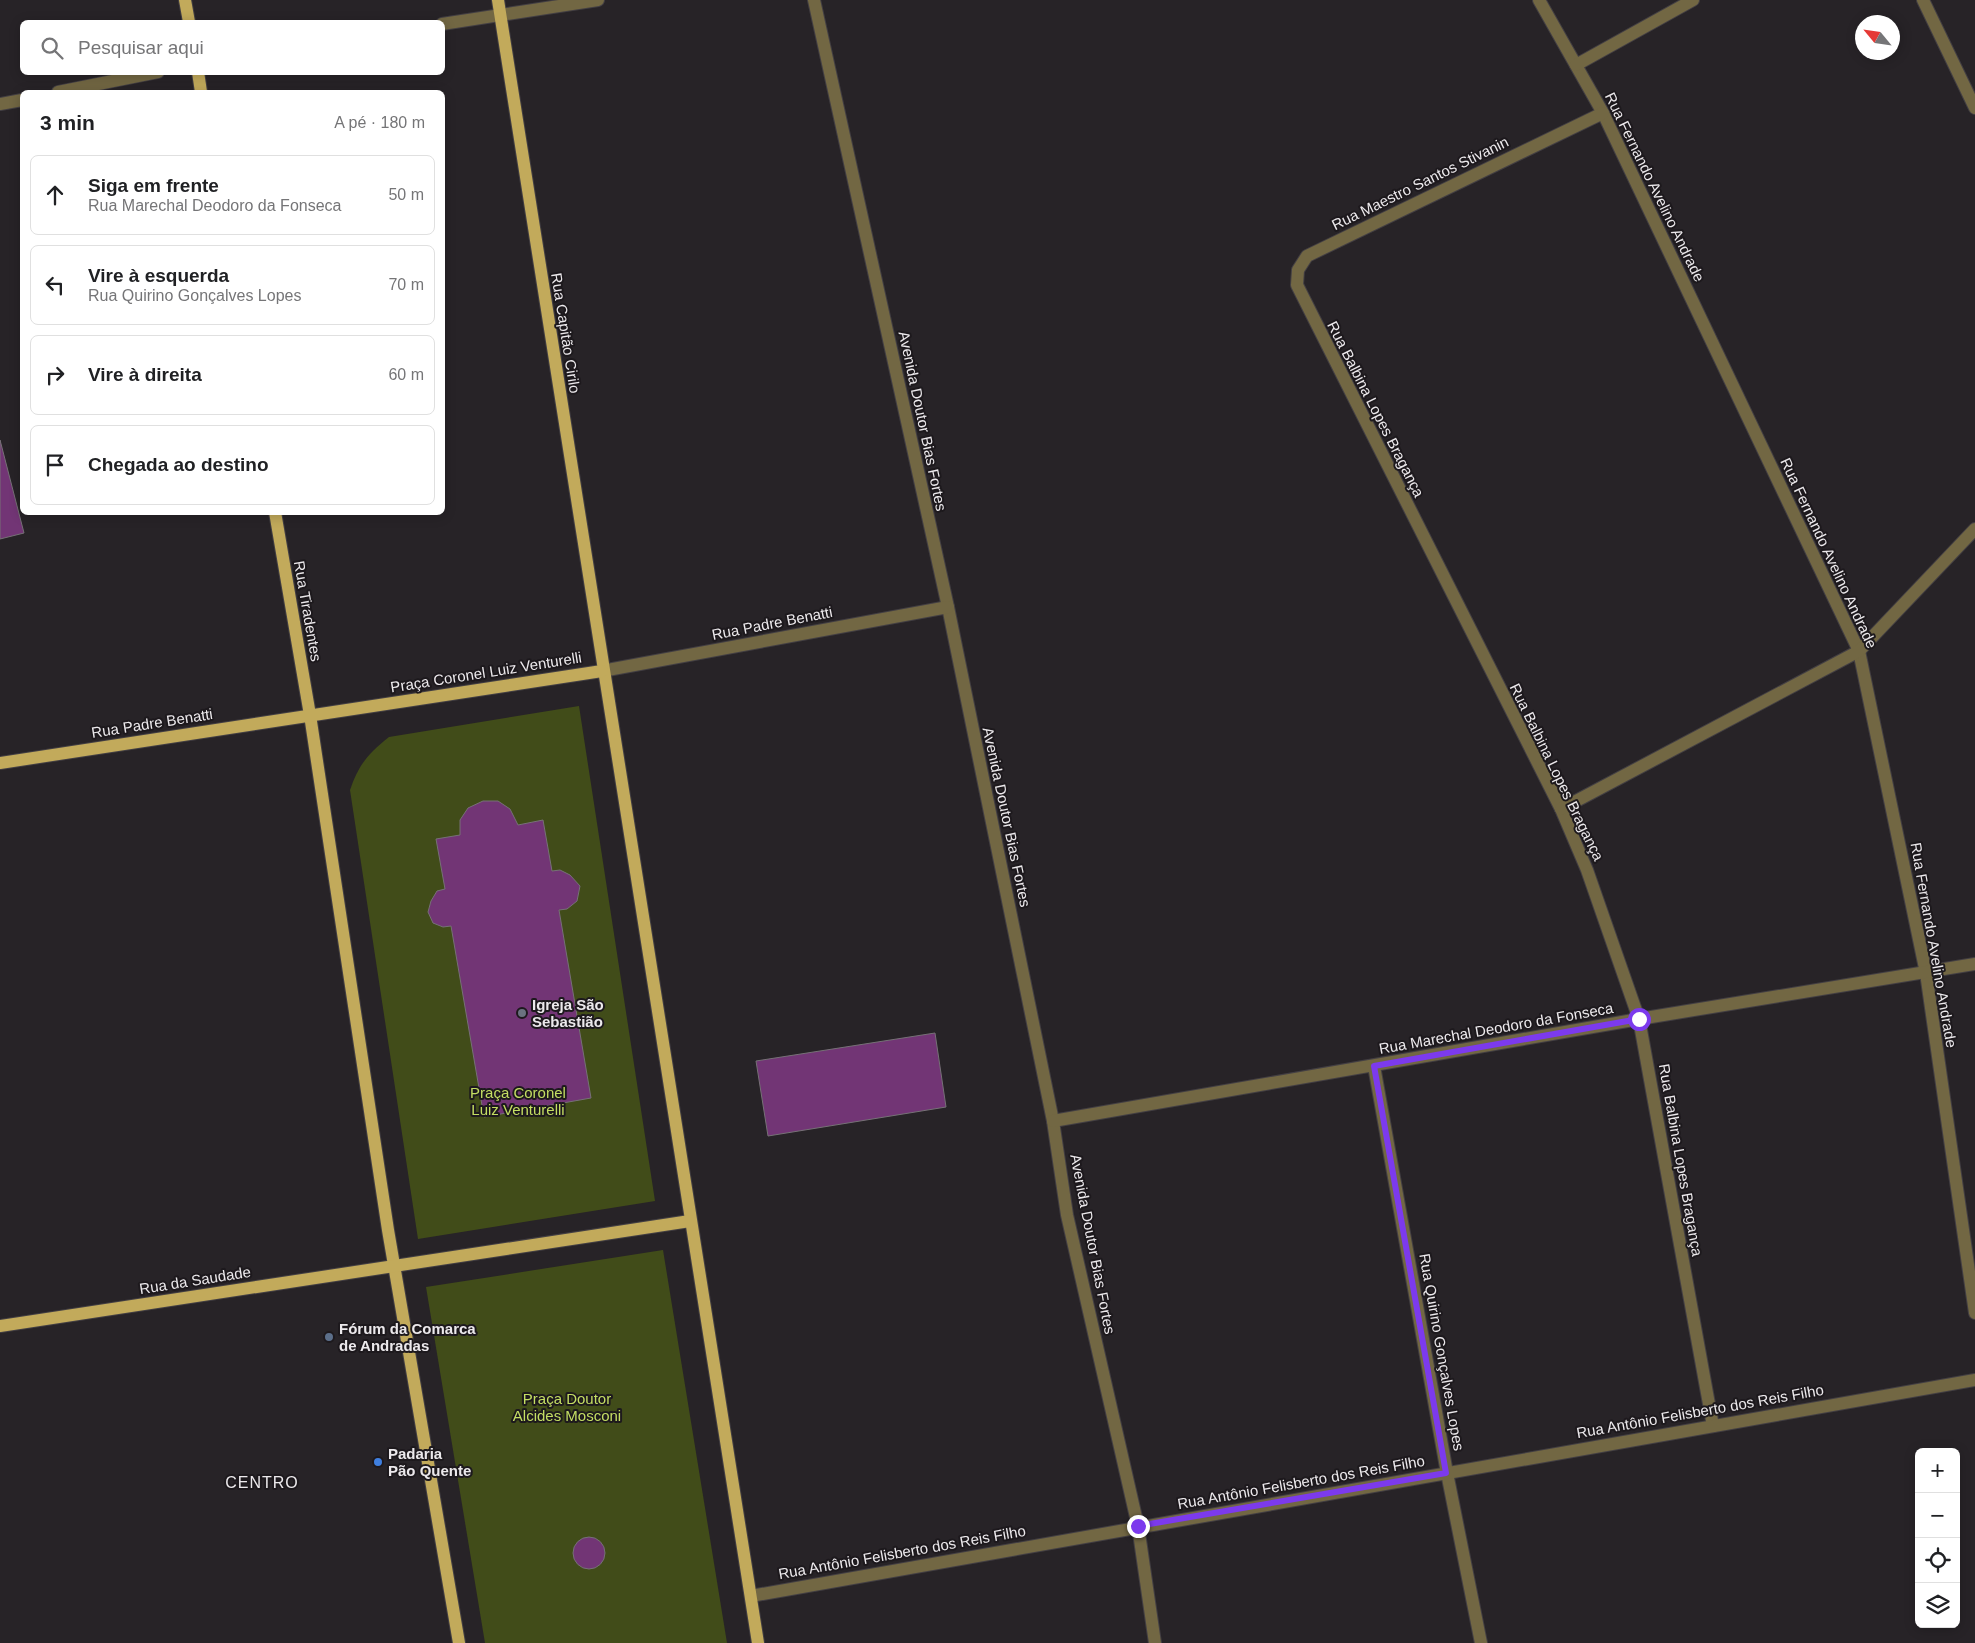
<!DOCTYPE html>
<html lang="pt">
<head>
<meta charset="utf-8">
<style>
  body { margin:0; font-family:Arial,sans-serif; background:#f2f2f2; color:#202124 }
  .controls { position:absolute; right:15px; bottom:15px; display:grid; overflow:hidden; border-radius:8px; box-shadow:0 2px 12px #0003 }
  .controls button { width:45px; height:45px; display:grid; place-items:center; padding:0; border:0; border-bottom:1px solid #e0e0e0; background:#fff; color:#202124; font:25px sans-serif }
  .compass { position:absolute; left:1855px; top:15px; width:45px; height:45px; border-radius:50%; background:#fff; box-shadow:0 2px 12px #0003; rotate:299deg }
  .stop { position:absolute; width:15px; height:15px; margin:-11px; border:4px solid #7c3aed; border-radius:50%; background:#fff }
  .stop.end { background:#7c3aed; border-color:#fff; box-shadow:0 1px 5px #0008 }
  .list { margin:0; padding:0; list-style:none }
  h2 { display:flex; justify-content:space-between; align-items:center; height:65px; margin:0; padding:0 20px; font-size:21px }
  h2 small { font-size:16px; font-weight:400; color:#757577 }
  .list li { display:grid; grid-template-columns:32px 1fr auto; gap:15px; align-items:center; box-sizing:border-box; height:80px; margin:0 10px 10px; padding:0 10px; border:1px solid #e0e0e0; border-radius:8px }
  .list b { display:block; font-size:19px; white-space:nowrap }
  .list p { margin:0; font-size:16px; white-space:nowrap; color:#757577 }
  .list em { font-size:16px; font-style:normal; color:#757577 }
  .icon { flex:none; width:28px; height:28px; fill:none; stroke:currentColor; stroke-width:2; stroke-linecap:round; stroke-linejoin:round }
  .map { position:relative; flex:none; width:1975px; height:1643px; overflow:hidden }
  .search { position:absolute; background:#fff; box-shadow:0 2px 12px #0003; left:20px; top:20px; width:425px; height:55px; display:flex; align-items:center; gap:12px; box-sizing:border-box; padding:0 18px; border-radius:8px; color:#757577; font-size:19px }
  .panel { position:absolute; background:#fff; box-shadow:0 2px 12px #0003; left:20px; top:90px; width:425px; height:425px; border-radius:8px }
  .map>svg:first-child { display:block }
  .green { fill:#414c19 }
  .building { fill:#723575; stroke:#767176 }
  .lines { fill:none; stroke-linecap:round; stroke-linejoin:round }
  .minor-casing { stroke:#433f43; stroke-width:14 }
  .major-casing { stroke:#433f43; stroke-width:14 }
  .minor { stroke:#726743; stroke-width:12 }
  .major { stroke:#c2aa5b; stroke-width:12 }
  .route { stroke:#7c3aed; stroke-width:6 }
  .worship-dot { fill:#6b7280; stroke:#1d191d; stroke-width:2 }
  .service-dot { fill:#5c6f8a; stroke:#1d191d; stroke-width:2 }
  .shop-dot { fill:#3f7fe0; stroke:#1d191d; stroke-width:2 }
  .labels { text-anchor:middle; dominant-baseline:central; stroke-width:4; stroke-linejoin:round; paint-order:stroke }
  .street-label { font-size:15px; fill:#ece9ec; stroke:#1d191d }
  .poi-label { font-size:15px; font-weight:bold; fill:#ece9ec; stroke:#1d191d; text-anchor:start }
  .park-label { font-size:15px; fill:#c4de63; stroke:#1d191d }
  .neighbourhood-label { font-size:16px; letter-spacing:1px; fill:#ece9ec; stroke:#1d191d }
</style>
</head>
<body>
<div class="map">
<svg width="1975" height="1643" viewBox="0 0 1975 1643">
  <rect width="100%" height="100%" fill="#272327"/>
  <g class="green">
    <path d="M579,706L655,1201L418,1239L350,790C359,764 368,754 389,737Z"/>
    <path d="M663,1250L727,1643H485L426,1287Z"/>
  </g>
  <g class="building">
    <path d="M0,440L24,533L0,539Z"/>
    <path d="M483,801H498L510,809L518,825L543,820L552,871L560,870L570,875L580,886L577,901L567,909L559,910L591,1098L484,1117L451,926L443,927L433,923L428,912L431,901L437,891L445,889L436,839L460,835V820L468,808Z"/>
    <path d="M935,1033L946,1107L768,1136L756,1061Z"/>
    <circle cx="589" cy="1553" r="16"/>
  </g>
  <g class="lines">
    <g class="minor-casing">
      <g id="minor">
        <path d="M814,0L948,607L1053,1121L1067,1215L1138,1526L1155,1643"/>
        <path d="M1539,0L1603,113L1859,651L1926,973L1975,1313"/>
        <path d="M1923,0L1975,108"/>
        <path d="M442,24L598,0"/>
        <path d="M1576,65L1693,0"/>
        <path d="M58,92L158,72"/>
        <path d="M0,104L22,100"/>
        <path d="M1603,113L1307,256L1298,270L1297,285L1561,809L1587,870L1639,1019L1713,1426"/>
        <path d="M602,671L948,607"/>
        <path d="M1561,809L1859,651L1975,529"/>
        <path d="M1374,1066L1447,1473L1481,1643"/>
        <path d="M1053,1121L1639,1019L1975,964"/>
        <path d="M751,1596L1975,1380"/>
      </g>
    </g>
    <g class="major-casing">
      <g id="major">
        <path d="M185,0L189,22"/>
        <path d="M498,0L758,1643"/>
        <path d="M198,72L201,92"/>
        <path d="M275,512L310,715L388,1230L459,1643"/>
        <path d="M0,763L602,671"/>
        <path d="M0,1326L690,1221"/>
      </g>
    </g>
    <use href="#minor" class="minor"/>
    <use href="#major" class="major"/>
  </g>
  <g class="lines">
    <path class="route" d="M1138,1526L1446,1473L1374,1066L1639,1019"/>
  </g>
  <circle class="worship-dot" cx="522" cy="1013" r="5"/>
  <circle class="service-dot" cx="329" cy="1337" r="5"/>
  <circle class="shop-dot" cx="378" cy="1462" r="5"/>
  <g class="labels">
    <g class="street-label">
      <text transform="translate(1420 183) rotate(-26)">Rua Maestro Santos Stivanin</text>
      <text transform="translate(1655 187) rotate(64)">Rua Fernando Avelino Andrade</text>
      <text transform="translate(566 333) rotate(81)">Rua Capitão Cirilo</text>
      <text transform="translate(1376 409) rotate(63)">Rua Balbina Lopes Bragança</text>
      <text transform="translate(923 421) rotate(78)">Avenida Doutor Bias Fortes</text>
      <text transform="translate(1829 553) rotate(65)">Rua Fernando Avelino Andrade</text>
      <text transform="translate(308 611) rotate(80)">Rua Tiradentes</text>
      <text transform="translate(772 623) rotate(-11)">Rua Padre Benatti</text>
      <text transform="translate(486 672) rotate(-9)">Praça Coronel Luiz Venturelli</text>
      <text transform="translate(152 723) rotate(-9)">Rua Padre Benatti</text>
      <text transform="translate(1557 772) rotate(64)">Rua Balbina Lopes Bragança</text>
      <text transform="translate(1007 817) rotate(78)">Avenida Doutor Bias Fortes</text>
      <text transform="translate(1934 945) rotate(80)">Rua Fernando Avelino Andrade</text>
      <text transform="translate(1496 1028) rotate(-10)">Rua Marechal Deodoro da Fonseca</text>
      <text transform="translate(1681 1160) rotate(80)">Rua Balbina Lopes Bragança</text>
      <text transform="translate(1093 1244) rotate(79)">Avenida Doutor Bias Fortes</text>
      <text transform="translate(195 1280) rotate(-9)">Rua da Saudade</text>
      <text transform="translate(1442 1352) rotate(80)">Rua Quirino Gonçalves Lopes</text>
      <text transform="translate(1700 1411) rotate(-10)">Rua Antônio Felisberto dos Reis Filho</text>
      <text transform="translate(1301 1482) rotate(-10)">Rua Antônio Felisberto dos Reis Filho</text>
      <text transform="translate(902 1552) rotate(-10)">Rua Antônio Felisberto dos Reis Filho</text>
    </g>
    <g class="poi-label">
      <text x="532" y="1004">Igreja São<tspan x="532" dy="17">Sebastião</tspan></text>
      <text x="339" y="1328">Fórum da Comarca<tspan x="339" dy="17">de Andradas</tspan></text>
      <text x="388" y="1453">Padaria<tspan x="388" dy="17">Pão Quente</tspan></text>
    </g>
    <g class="park-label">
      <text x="518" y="1092">Praça Coronel<tspan x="518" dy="17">Luiz Venturelli</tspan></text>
      <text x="567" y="1398">Praça Doutor<tspan x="567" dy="17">Alcides Mosconi</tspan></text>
    </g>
    <g class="neighbourhood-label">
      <text x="262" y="1482">CENTRO</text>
    </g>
  </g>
</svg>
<div class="controls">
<button>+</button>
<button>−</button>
<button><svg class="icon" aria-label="locate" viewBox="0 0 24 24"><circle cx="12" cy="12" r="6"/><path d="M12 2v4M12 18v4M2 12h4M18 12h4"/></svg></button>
<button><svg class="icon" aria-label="layers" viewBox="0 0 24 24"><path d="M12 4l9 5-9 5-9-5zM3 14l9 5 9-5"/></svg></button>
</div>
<svg class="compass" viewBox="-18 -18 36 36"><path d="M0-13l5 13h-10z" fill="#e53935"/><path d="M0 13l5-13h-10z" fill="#757577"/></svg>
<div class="stop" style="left:1639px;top:1019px"></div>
<div class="stop end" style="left:1138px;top:1526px"></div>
<div class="search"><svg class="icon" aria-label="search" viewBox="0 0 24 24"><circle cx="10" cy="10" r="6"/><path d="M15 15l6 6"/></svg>Pesquisar aqui</div>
<section class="panel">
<h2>3 min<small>A pé · 180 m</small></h2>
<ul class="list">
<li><svg class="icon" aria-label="ahead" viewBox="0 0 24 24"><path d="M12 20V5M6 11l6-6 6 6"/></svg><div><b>Siga em frente</b><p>Rua Marechal Deodoro da Fonseca</p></div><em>50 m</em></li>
<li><svg class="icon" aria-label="left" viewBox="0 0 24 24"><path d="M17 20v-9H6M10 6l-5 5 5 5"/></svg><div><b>Vire à esquerda</b><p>Rua Quirino Gonçalves Lopes</p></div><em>70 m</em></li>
<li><svg class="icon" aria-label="right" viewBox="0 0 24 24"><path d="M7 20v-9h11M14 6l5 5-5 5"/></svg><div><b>Vire à direita</b></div><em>60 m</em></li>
<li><svg class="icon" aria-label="arrive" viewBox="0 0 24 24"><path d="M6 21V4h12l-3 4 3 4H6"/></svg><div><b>Chegada ao destino</b></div></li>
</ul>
</section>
</div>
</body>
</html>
